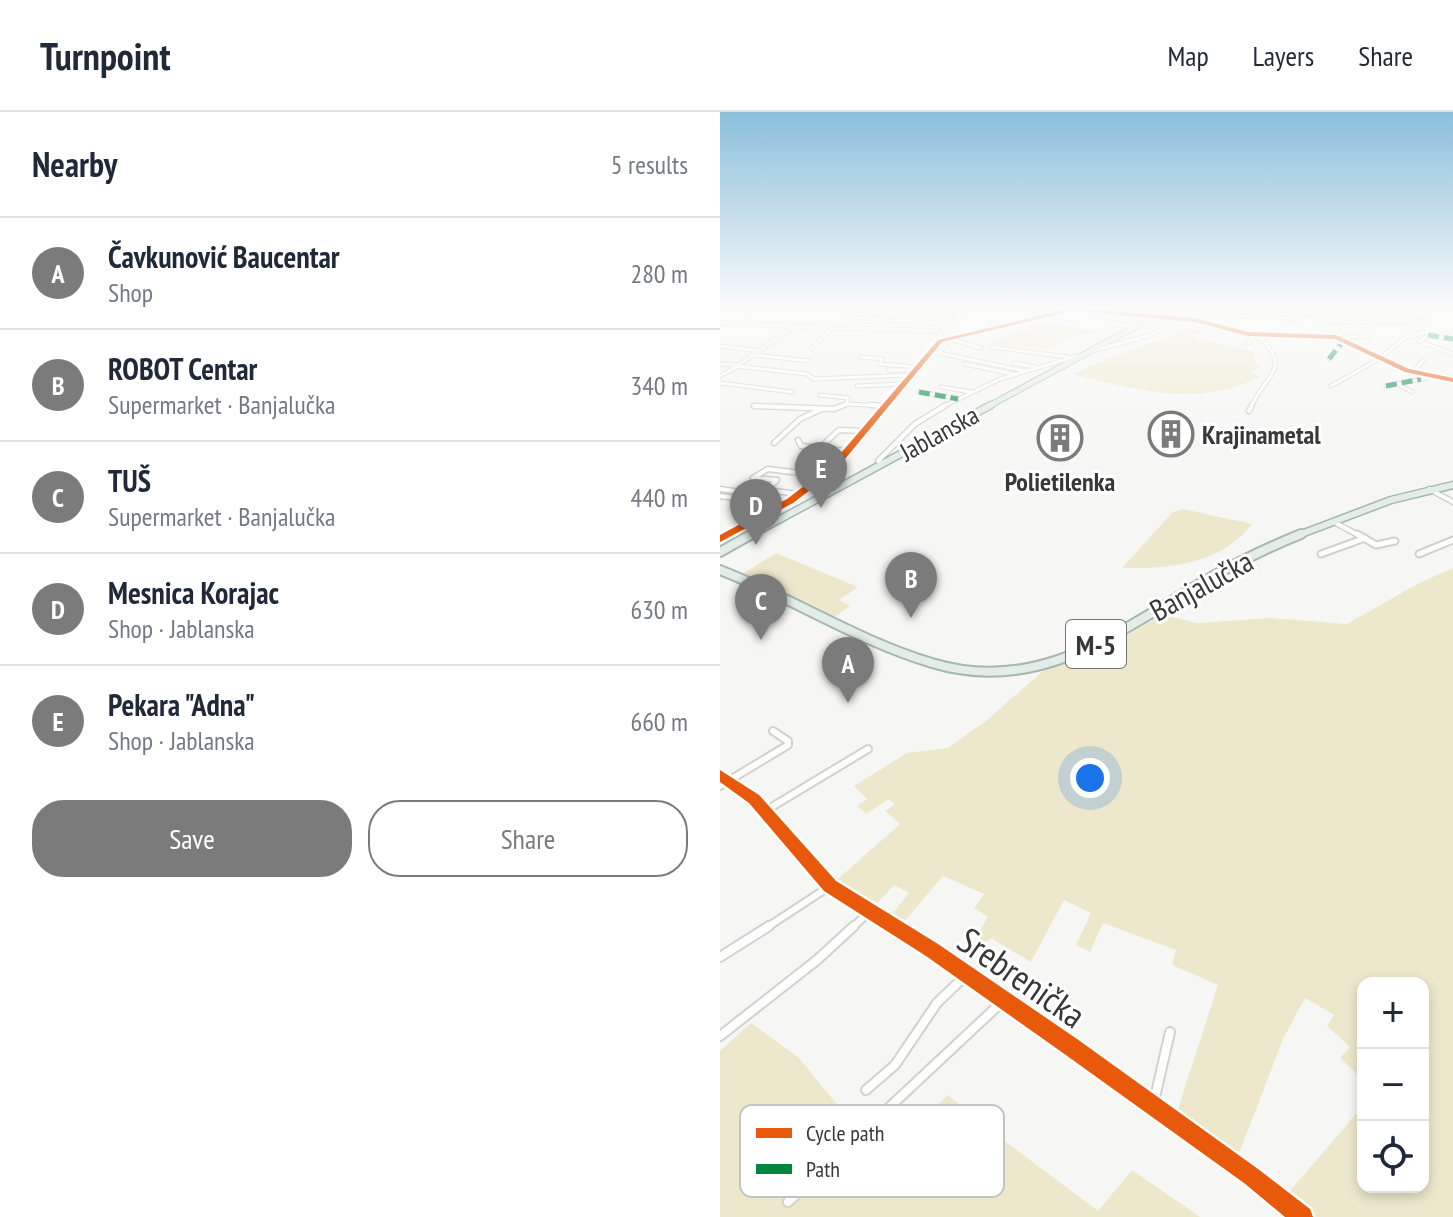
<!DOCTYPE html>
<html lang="en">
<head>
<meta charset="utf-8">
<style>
  body { margin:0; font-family:"PT Sans Narrow",sans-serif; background:#f2f2f3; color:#1f2937 }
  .controls { position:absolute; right:24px; bottom:24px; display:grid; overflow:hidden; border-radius:16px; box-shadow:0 4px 12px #0003 }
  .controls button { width:72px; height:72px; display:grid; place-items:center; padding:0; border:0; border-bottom:2px solid #e0e1e3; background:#fff; color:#1f2937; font:40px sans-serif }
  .you { position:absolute; left:370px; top:666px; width:28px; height:28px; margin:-20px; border:6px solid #fff; border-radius:50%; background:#1a73e8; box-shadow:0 0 0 12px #1a73e833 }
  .badge { display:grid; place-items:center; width:52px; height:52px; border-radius:50%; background:#7a7b7a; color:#fff; font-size:26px; font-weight:700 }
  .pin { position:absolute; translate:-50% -66px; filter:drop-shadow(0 2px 4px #0008) }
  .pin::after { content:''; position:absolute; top:42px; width:28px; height:24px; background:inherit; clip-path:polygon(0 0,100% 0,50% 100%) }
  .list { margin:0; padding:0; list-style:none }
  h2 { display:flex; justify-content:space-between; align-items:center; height:104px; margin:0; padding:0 32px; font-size:34px }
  h2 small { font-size:26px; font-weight:400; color:#747a83 }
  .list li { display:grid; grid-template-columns:52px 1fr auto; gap:24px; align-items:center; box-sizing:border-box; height:112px; padding:0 32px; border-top:2px solid #e0e1e3 }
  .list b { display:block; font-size:30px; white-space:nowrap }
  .list p { margin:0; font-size:26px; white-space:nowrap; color:#747a83 }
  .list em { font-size:26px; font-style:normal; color:#747a83 }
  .actions { display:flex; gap:16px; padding:24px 32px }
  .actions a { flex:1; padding:18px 0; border:2px solid #7a7b7a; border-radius:32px; text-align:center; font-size:28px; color:#7a7b7a }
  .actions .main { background:#7a7b7a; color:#fff }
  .icon { flex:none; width:44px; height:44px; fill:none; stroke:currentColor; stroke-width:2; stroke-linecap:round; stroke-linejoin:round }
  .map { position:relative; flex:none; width:733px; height:1105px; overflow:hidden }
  header { display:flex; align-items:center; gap:48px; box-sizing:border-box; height:112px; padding:0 40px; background:#fff; border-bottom:2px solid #e0e1e3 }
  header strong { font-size:38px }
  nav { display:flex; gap:44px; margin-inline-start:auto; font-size:28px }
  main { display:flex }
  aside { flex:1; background:#fff }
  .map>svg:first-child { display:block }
  .green { fill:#ede8cc }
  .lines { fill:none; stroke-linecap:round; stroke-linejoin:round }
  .street-far4-casing { stroke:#d1d2d0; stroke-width:5 }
  .street-far3-casing { stroke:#d1d2d0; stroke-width:7 }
  .street-far2-casing { stroke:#d1d2d0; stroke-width:9 }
  .street-far1-casing { stroke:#d1d2d0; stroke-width:10 }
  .street-casing { stroke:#d1d2d0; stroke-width:12 }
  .secondary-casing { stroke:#d1d2d0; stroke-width:6 }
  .primary-far2-casing { stroke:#a5b8af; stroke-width:7 }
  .primary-far1-casing { stroke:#a5b8af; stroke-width:9 }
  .primary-casing { stroke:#a5b8af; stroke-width:12 }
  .street-far4 { stroke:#fefefe; stroke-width:3 }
  .street-far3 { stroke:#fefefe; stroke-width:4 }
  .street-far2 { stroke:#fefefe; stroke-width:5 }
  .street-far1 { stroke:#fefefe; stroke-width:6 }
  .street { stroke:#fefefe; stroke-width:8 }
  .secondary { stroke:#f1f5f3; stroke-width:4 }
  .primary-far2 { stroke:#e2ede8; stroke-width:5 }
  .primary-far1 { stroke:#e2ede8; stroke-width:6 }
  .primary { stroke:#e2ede8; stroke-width:8 }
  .rail { stroke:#d7d8d6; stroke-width:2; stroke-dasharray:2 4; stroke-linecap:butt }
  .quiet { stroke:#00873e; stroke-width:5; stroke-dasharray:11 5; stroke-linecap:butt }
  .cycleway-casing { stroke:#fff; stroke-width:5 }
  .cycleway { fill:#e8590c; fill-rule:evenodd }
  .labels { text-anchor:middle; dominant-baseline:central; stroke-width:6; stroke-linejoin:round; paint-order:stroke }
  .far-street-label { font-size:26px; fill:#373837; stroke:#fff }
  .far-poi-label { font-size:26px; font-weight:bold; fill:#373837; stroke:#fff; text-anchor:start }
  .shield { fill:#fff; stroke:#737473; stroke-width:2 }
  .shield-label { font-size:28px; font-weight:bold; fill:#373837 }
  .street-label { font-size:30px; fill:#373837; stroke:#fff }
  .near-street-label { font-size:36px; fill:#373837; stroke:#fff }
  .key { fill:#fff; stroke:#c3c3c3; stroke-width:2 }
  .key-label { font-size:22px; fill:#373837 }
</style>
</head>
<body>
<header>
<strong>Turnpoint</strong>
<nav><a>Map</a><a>Layers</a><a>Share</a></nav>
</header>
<main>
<aside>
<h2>Nearby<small>5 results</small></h2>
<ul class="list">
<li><span class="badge">A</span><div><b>Čavkunović Baucentar</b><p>Shop</p></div><em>280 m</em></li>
<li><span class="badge">B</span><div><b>ROBOT Centar</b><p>Supermarket · Banjalučka</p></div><em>340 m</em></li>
<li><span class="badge">C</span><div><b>TUŠ</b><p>Supermarket · Banjalučka</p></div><em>440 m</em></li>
<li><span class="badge">D</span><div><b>Mesnica Korajac</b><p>Shop · Jablanska</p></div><em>630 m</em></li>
<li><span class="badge">E</span><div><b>Pekara &quot;Adna&quot;</b><p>Shop · Jablanska</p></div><em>660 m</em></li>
</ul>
<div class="actions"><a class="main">Save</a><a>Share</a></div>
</aside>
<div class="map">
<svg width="733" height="1105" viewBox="0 0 733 1105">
  <rect width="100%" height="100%" fill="#f6f7f5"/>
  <g class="green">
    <path d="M321,211L384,219L336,227L338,232L331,237L266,232Z"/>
    <path d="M469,216L486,219L473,224L475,225L535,240L534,249L541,255L531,259L539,265C479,296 415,278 353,262C390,243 431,233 469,216Z"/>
    <path d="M463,397L532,412C502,452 449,457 402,456L453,400Z"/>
    <path d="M56,441L138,475L119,488L130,494L111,507L17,465Z"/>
    <path d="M733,456V1105H582L563,1087L643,994V1075H703V871H643V968L620,946L630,935L607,914L614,903L585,886L563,927L515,1052L454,1009L498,873L452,853L456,838L383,811L370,840L356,833L371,801L344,788L311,850L271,826L266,830L256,824L268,805L254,796L264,782L223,764L177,818L165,811L189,781L174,773L149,800L110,774L180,712L165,699L175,692L169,687L146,702L137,694L147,687L134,674L187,641L228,636L267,608L324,558L382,535L431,500L477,511L551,506L627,512L699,471Z"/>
    <path d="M31,911L79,946L125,1002L153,1055L228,983L271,1019L378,1099L412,1058L480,1105H0V939Z"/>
  </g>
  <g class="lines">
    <g class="street-far4-casing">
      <g id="street-far4">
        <path d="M222,196L249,198"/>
        <path d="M290,196H331"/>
        <path d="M619,196L639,201"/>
        <path d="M443,200L635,210L707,208L726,196"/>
        <path d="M203,202L240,205"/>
        <path d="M437,203L482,209L528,222L619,225L687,259L733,268"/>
        <path d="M122,205L233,212"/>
        <path d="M321,206L357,213"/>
        <path d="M554,206L556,200L565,196"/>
        <path d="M574,206L601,196"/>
        <path d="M625,208L655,196"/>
        <path d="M707,208L708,224L699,229L733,242"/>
        <path d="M0,211L73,214"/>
        <path d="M23,211L44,201"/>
        <path d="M386,212L416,214"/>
        <path d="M220,220L254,196"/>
        <path d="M489,223L506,217"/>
        <path d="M708,223L733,227"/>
        <path d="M620,225L650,224"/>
        <path d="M229,228L219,241L305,259"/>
        <path d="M233,228L261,236"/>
        <path d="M527,232L536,224"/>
        <path d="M0,234L41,239"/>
        <path d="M272,235L348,245"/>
        <path d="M92,237L113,215"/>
        <path d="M375,238L431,223L458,207"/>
        <path d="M35,243L89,249"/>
        <path d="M141,245L162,247L160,252L197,255"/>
        <path d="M609,247L624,228"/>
        <path d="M294,251L315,255"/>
        <path d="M244,252L294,262"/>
        <path d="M16,254L87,262L94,267L191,263"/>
        <path d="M168,258H195"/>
        <path d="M693,260L704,248"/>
        <path d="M0,264L17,255"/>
        <path d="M0,271L72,280"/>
        <path d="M677,272L692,280"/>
        <path d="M137,274L183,272"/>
        <path d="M611,274L659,247L685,226L706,220"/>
        <path d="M666,274L708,266"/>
        <path d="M221,275L251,280"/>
        <path d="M199,280L237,286"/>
        <path d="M100,283L128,286L127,291"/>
        <path d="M34,294L67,295"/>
        <path d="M119,295L127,292L166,294"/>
        <path d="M164,295L221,228"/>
        <path d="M222,295L280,267L361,243"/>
        <path d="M531,295C545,262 575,256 536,223"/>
      </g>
    </g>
    <g class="street-far3-casing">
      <g id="street-far3">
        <path d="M151,293L166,294"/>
        <path d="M34,294L114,297L124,293"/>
        <path d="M529,299L532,293"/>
        <path d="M78,328L81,334L127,339"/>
        <path d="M106,330L119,318L144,319"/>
        <path d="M54,331L80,307L102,297"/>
        <path d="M88,343L120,347"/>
        <path d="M162,351L158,349L195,312L226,293"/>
        <path d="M78,353L112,357"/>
        <path d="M33,366L57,368L46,378L79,382"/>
        <path d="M33,366L48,357L103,364"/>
        <path d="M0,377L20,380L19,386"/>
        <path d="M709,377L733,390"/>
        <path d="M0,384L61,393"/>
        <path d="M614,410L640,424"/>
        <path d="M5,424L70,389L112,357L166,293"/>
      </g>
    </g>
    <g class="street-far2-casing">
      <g id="street-far2">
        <path d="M637,422L656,433L675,429"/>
        <path d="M0,427L8,422"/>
        <path d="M601,442L645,426"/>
        <path d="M699,442L733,428"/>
      </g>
    </g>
    <g class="street-far1-casing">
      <g id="street-far1">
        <path d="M0,663L34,687L110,774L176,816"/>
        <path d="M0,674L68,633V629L53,619"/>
        <path d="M45,699L148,637"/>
        <path d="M46,816L110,774"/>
        <path d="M132,816L149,800"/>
      </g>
    </g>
    <g class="street-casing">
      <g id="street">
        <path d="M173,814L350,934L531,1064L582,1105"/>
        <path d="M0,845L49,814"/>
        <path d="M0,924L97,848L134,814"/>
        <path d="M146,978L175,953L217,891L247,862"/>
        <path d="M433,994L450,920"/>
        <path d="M68,1090L283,889"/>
      </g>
    </g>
    <g class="secondary-casing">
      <path id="secondary" d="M0,252L18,253L75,214L215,219L221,221L219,228L225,229L353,197L436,203"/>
    </g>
    <g class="primary-far2-casing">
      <path id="primary-far2" d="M267,295L450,196"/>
    </g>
    <g class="primary-far1-casing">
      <g id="primary-far1">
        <path d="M29,424L271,293"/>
        <path d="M576,424L671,388L733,373"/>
      </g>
    </g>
    <g class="primary-casing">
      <g id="primary">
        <path d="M0,440L32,422"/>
        <path d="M0,458C72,486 138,529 212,551C320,584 400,518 488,467C518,450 549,435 581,422"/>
      </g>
    </g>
    <use href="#street-far4" class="street-far4"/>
    <use href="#street-far3" class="street-far3"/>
    <use href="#street-far2" class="street-far2"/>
    <use href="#street-far1" class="street-far1"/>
    <use href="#street" class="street"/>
    <use href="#secondary" class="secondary"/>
    <use href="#primary-far2" class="primary-far2"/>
    <use href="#primary-far1" class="primary-far1"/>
    <use href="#primary" class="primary"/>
    <path class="rail" d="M0,431L74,390L109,364L236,217L271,196"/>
    <g class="quiet">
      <path d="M708,223L733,227"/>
      <path d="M609,247L624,228"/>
      <path d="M666,274L701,267"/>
      <path d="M199,280L238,287"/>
    </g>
    <g class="cycleway-casing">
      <g id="cycleway">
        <path d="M352,196L475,206L528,220L616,223L689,257L733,266V270L685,260L615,227L528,224L475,210L353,199L222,230L115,359L73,391L0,430V423L67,387L109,355L218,228Z"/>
        <path d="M0,658L39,683L116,769L218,832L357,927L538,1057L590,1097L593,1105H565L524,1071L343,941L206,844L104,779L29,691L0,670Z"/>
      </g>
    </g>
    <use href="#cycleway" class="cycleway"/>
  </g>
  <linearGradient id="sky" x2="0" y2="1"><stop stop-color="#8abfdb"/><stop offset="0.56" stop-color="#fbfbfa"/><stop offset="1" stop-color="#fbfbfa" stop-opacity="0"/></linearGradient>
  <rect width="733" height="350" fill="url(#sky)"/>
  <defs>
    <g id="building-ring" transform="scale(2.3)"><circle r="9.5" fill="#fff" stroke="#7a7b7a" stroke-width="1.5"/><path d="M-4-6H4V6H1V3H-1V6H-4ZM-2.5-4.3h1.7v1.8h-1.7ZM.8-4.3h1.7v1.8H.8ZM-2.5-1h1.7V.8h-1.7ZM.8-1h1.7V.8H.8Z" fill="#7a7b7a"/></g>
  </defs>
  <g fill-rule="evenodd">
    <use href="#building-ring" x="451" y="322"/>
    <use href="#building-ring" x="340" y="326"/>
  </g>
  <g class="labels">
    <g class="far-street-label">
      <text transform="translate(219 321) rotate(-29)">Jablanska</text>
    </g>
    <g class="far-poi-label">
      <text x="482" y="322">Krajinametal</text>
      <text x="340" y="369" text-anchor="middle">Polietilenka</text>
    </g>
    <rect class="shield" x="346" y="508" width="60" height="48" rx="6"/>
    <g class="shield-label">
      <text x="376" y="532">M-5</text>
    </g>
    <g class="street-label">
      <text transform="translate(481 473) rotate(-29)">Banjalučka</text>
    </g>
    <g class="near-street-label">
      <text transform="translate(302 865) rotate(35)">Srebrenička</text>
    </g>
  </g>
  <rect x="20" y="993" width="264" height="92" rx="12" class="key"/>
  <rect x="36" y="1016" width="36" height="10" fill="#e8590c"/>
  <rect x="36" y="1052" width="36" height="10" fill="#00873e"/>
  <g class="key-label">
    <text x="86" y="1029">Cycle path</text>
    <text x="86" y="1065">Path</text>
  </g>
</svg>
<div class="controls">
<button>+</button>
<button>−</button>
<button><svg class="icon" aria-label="locate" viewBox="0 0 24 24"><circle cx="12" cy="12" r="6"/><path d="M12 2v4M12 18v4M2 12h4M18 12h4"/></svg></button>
</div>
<div class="you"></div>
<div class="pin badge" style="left:128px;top:591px">A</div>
<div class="pin badge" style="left:191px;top:506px">B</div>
<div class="pin badge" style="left:41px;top:528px">C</div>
<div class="pin badge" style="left:36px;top:433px">D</div>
<div class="pin badge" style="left:101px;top:396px">E</div>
</div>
</main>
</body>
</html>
